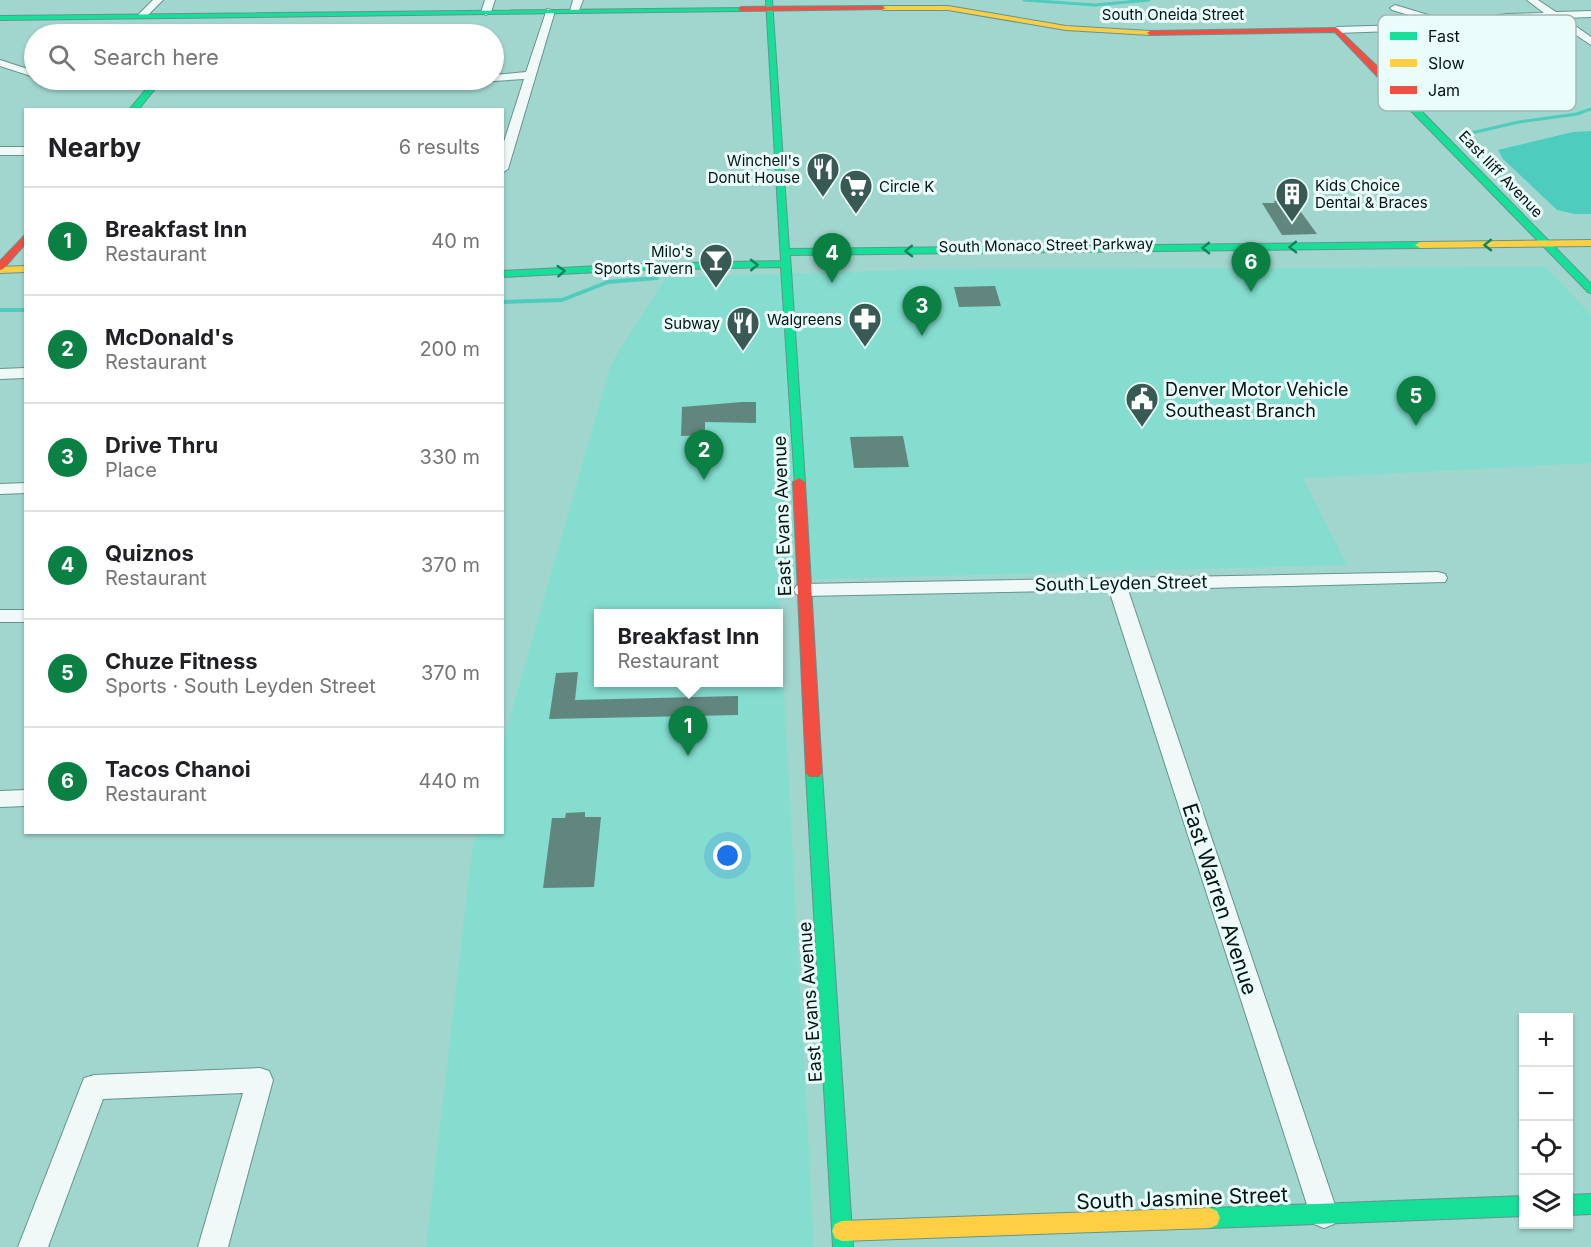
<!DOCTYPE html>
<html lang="en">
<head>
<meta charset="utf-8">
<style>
  body { margin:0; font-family:Inter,sans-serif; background:#f2f2f2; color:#202124 }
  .controls { position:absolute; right:18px; bottom:18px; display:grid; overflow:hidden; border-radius:0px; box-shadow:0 2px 4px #0004 }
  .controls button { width:54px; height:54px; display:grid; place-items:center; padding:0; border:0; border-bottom:2px solid #e0e0e0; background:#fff; color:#202124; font:30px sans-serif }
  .you { position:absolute; left:728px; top:856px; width:21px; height:21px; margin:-15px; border:4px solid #fff; border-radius:50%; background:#1a73e8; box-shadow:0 0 0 9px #1a73e833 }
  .badge { display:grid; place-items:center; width:39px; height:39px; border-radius:50%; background:#0b8043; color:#fff; font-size:20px; font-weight:700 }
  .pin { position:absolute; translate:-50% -50px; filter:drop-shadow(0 2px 3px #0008) }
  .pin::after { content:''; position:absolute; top:32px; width:21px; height:18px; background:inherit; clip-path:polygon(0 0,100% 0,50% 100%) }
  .popup { position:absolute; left:594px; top:609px; width:189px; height:78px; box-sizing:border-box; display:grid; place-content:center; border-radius:0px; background:#fff; filter:drop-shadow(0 2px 4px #0005); font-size:20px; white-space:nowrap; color:#757577 }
  .popup b { font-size:22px; color:#202124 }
  .popup::after { content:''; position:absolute; left:50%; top:100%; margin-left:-12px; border:12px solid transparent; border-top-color:#fff }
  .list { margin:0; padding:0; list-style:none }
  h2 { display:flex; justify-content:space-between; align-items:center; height:78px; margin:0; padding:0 24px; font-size:26px }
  h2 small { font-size:20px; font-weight:400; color:#757577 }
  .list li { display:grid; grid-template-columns:39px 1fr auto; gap:18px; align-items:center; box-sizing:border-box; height:108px; padding:0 24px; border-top:2px solid #e0e0e0 }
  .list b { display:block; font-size:22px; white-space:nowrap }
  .list p { margin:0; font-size:20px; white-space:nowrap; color:#757577 }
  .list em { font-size:20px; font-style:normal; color:#757577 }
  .icon { flex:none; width:33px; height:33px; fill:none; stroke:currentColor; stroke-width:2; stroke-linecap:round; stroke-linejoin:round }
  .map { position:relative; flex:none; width:1591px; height:1247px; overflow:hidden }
  .search { position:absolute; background:#fff; box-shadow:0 2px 4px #0004; left:24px; top:24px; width:480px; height:66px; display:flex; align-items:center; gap:15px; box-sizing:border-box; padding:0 21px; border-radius:33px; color:#757577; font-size:22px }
  .panel { position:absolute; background:#fff; box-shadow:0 2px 4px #0004; left:24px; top:108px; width:480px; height:726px; border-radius:0px }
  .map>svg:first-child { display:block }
  .built { fill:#85ddd0; fill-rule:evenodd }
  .water { fill:#4eccbe }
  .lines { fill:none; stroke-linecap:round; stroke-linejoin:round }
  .stream-far1 { stroke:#4eccbe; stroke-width:3 }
  .stream { stroke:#4eccbe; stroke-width:4 }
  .building { fill:#61867d }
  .street-casing { stroke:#64948e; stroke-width:2 }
  .fast-casing { stroke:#64948e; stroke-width:2 }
  .slow-casing { stroke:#64948e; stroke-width:2 }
  .jam-casing { stroke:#64948e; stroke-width:2 }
  .street { fill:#f1f9f8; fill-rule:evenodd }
  .fast { fill:#16e098; fill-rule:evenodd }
  .slow { fill:#ffcf43; fill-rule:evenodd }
  .jam { fill:#f24e42; fill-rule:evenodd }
  .oneway { stroke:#0d855c }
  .labels { text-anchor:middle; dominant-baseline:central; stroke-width:6; stroke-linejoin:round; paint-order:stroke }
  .far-street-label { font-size:15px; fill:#011512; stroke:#ebfdfa }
  .far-poi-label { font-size:15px; fill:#011512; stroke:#ebfdfa; text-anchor:end }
  .poi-label { font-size:18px; fill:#011512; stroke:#ebfdfa; text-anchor:start }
  .street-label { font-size:18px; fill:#011512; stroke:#ebfdfa }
  .near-street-label { font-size:21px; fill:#011512; stroke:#ebfdfa }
  .key { fill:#ebfdfa; stroke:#a5b7b4; stroke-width:1.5 }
  .key-label { font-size:16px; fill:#011512 }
</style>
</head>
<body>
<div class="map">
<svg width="1591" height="1247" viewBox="0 0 1591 1247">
  <rect width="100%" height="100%" fill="#a0d6ce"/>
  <path class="built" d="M1546,267L1591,315V463L1303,478L1347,565L778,580L814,1247H426L472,850L477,833L502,832L503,742L611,364L665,278L932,269ZM598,614H778V682H598Z"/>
  <path class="water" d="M1591,131V214H1575L1557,210L1503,159L1498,150L1573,132Z"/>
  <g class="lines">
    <g class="stream-far1">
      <path d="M1024,0L1095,5L1149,0"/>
      <path d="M1471,133L1519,122L1577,114L1591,109"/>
    </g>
    <g class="stream">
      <path d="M502,302L562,300L608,282L657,278"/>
      <path d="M0,310H26"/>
    </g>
  </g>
  <g class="building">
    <path d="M1274,201H1293L1317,234L1282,235L1262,203H1275Z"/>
    <path d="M995,286L1001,306L959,307L954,287Z"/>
    <path d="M742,402H756V423L705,422V435L681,436L682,407Z"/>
    <path d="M903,436L909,467L854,468L850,437Z"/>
    <path d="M578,672L575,700L738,696V715L549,719L556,673Z"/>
    <path d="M585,812V817H601L594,887L543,888L552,818H565L566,813Z"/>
  </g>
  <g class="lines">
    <g class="street-casing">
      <g id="street">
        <path d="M153,0H163L145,18H139V14Z"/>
        <path d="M485,0H495L491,12L486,15L481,12Z"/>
        <path d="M573,0H583L578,13L570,11Z"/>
        <path d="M1527,0H1538L1556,12L1591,11V17L1564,18L1591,37V45L1551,18L1507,20L1460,27L1514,72L1549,91V95L1545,96L1517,84L1448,29L1337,33L1332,30L1337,27L1439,24L1392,10L1390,8L1395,5L1451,22L1507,14L1544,13Z"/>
        <path d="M547,9L555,11L508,169L502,173V148L524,79L494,81L490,80H494V75L526,72Z"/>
        <path d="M0,60L34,71V77L0,66Z"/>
        <path d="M380,80H478L473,83H385Z"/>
        <rect x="0" y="147" width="26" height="8"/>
        <path d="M26,368V378L0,379V369Z"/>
        <path d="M26,483V493L0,494V484Z"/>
        <path d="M1438,572L1445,574L1447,578L1445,582L1128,590L1338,1214L1334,1224L1324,1228L1314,1224L1310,1214L1109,590L803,596L796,594L794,590L796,586L803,584Z"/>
        <rect x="0" y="610" width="26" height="12"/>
        <path d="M26,790V806L0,807V791Z"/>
        <path d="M260,1068L269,1071L273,1080L228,1247H198L243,1093L103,1099L48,1247H18L84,1078L94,1075Z"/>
      </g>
    </g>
    <g class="fast-casing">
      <g id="fast">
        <path d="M766,0H772L789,249L1420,242L1425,245L1420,248L790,255L805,482L799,486L795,485L781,267L638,270L502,277V271L638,264L781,261Z"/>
        <path d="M743,8L741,11L0,20V16Z"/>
        <path d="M1377,72H1383L1591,284V293L1588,292L1377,76Z"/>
        <path d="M154,80H162L138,110H129Z"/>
        <path d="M814,767L819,769L822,773L853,1247H833L806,773L809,769Z"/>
        <path d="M1591,1194V1214L1568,1215V1195Z"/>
        <path d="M1524,1196V1216L1210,1228L1203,1225L1200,1218L1203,1211L1210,1208Z"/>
      </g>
    </g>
    <g class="slow-casing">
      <g id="slow">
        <path d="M948,6L1066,26L1150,31L1153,33L1150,35L1066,30L948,10H883L880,8L883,6Z"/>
        <path d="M1591,240V246L1420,248L1415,245L1420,242Z"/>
        <path d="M26,266V272L0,273V267Z"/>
        <path d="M1210,1208L1217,1211L1220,1218L1217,1225L1210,1228L842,1241L835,1238L832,1231L835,1224L842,1221Z"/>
      </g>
    </g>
    <g class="jam-casing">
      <g id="jam">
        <path d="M883,6L885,9L741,11L738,9L741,7Z"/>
        <path d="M1337,28L1383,72V76H1377L1335,32L1150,35L1147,33L1150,31Z"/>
        <path d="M26,234V243L3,269L0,270V261Z"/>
        <path d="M799,478L805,482L822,773L819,777H809L806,773L793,482Z"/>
      </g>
    </g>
    <use href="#street" class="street"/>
    <use href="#fast" class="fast"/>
    <use href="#slow" class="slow"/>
    <use href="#jam" class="jam"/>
  </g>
  <defs><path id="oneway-chevron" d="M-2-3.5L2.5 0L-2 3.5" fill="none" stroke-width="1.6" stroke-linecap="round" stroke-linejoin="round" transform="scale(1.5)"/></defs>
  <g class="oneway">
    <use href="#oneway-chevron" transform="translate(1488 245) rotate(179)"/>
    <use href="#oneway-chevron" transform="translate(1293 247) rotate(179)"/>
    <use href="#oneway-chevron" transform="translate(1206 248) rotate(179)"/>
    <use href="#oneway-chevron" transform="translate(909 251) rotate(179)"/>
    <use href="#oneway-chevron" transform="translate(754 265) rotate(-1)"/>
    <use href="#oneway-chevron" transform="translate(561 271) rotate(-4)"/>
  </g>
  <defs>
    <g id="restaurant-pin" transform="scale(1.725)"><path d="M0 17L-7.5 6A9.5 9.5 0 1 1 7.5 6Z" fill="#395954" stroke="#ebfdfa"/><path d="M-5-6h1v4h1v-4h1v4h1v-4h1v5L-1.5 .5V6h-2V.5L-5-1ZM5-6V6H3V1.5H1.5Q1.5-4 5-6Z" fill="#fff"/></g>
    <g id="supermarket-pin" transform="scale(1.725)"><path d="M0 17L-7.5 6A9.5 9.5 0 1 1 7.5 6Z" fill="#395954" stroke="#ebfdfa"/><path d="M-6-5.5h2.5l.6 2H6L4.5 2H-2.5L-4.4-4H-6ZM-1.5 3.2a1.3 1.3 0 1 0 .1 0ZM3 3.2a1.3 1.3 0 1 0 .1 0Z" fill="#fff"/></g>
    <g id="building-pin" transform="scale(1.725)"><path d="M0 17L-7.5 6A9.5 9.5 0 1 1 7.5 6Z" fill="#395954" stroke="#ebfdfa"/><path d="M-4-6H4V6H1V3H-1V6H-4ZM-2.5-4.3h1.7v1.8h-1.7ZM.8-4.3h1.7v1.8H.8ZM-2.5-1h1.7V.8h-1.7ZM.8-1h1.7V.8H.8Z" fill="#fff"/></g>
    <g id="bar-pin" transform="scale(1.725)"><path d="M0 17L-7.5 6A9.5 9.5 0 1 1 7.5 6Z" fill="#395954" stroke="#ebfdfa"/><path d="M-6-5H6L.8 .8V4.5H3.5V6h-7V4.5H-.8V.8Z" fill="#fff"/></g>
    <g id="pharmacy-pin" transform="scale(1.725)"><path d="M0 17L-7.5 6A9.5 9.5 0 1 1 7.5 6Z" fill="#395954" stroke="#ebfdfa"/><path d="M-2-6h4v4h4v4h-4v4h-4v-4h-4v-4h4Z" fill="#fff"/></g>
    <g id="civic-pin" transform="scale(1.725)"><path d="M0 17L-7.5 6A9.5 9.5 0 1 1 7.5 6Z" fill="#395954" stroke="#ebfdfa"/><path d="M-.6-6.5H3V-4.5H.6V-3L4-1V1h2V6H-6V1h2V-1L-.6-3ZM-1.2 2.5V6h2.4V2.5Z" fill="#fff"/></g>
  </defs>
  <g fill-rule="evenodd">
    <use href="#restaurant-pin" x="823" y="169"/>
    <use href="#supermarket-pin" x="856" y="186"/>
    <use href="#building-pin" x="1292" y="194"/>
    <use href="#bar-pin" x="716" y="260"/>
    <use href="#pharmacy-pin" x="865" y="319"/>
    <use href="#restaurant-pin" x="743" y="323"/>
    <use href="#civic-pin" x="1142" y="399"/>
  </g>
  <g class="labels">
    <g class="far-street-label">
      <text x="1173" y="14">South Oneida Street</text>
      <text transform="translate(1501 174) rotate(46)">East Iliff Avenue</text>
      <text transform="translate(1046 245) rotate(-1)">South Monaco Street Parkway</text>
    </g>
    <g class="far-poi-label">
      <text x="800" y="160">Winchell's<tspan x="800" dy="17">Donut House</tspan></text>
      <text x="1315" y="185" text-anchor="start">Kids Choice<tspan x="1315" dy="17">Dental &amp; Braces</tspan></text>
      <text x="879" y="186" text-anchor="start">Circle K</text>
      <text x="693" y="251">Milo's<tspan x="693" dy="17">Sports Tavern</tspan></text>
      <text x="842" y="319">Walgreens</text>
      <text x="720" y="323">Subway</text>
    </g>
    <g class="poi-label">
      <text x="1165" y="389">Denver Motor Vehicle<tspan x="1165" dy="21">Southeast Branch</tspan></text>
    </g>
    <g class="street-label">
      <text transform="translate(782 516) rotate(-92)">East Evans Avenue</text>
      <text transform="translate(1121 583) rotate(-1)">South Leyden Street</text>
      <text transform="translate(810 1002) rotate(-94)">East Evans Avenue</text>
    </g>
    <g class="near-street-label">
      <text transform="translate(1220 899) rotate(72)">East Warren Avenue</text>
      <text transform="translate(1182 1198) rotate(-2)">South Jasmine Street</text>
    </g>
  </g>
  <rect x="1378" y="15" width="198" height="96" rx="9" class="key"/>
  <rect x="1390" y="32" width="27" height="8" fill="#16e098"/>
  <rect x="1390" y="59" width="27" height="8" fill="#ffcf43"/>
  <rect x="1390" y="86" width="27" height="8" fill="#f24e42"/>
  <g class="key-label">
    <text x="1428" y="42">Fast</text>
    <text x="1428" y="69">Slow</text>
    <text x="1428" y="96">Jam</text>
  </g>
</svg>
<div class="controls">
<button>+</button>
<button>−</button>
<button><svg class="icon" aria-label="locate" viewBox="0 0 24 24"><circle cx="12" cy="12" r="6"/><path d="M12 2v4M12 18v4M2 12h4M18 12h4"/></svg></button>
<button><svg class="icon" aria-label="layers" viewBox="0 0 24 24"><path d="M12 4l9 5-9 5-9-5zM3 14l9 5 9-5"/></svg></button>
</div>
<div class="you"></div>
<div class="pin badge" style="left:688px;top:756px">1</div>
<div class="popup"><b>Breakfast Inn</b>Restaurant</div>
<div class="pin badge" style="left:704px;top:480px">2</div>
<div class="pin badge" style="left:922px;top:336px">3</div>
<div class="pin badge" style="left:832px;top:283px">4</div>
<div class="pin badge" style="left:1416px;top:426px">5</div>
<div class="pin badge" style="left:1251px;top:292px">6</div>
<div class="search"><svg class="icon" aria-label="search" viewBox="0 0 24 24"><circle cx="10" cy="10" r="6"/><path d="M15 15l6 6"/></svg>Search here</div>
<section class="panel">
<h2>Nearby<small>6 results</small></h2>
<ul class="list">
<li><span class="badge">1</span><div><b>Breakfast Inn</b><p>Restaurant</p></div><em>40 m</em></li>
<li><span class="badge">2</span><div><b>McDonald's</b><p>Restaurant</p></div><em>200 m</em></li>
<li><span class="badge">3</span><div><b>Drive Thru</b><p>Place</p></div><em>330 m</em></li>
<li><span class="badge">4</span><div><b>Quiznos</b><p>Restaurant</p></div><em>370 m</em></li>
<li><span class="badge">5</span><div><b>Chuze Fitness</b><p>Sports · South Leyden Street</p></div><em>370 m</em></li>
<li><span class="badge">6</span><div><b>Tacos Chanoi</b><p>Restaurant</p></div><em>440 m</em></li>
</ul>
</section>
</div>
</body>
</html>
